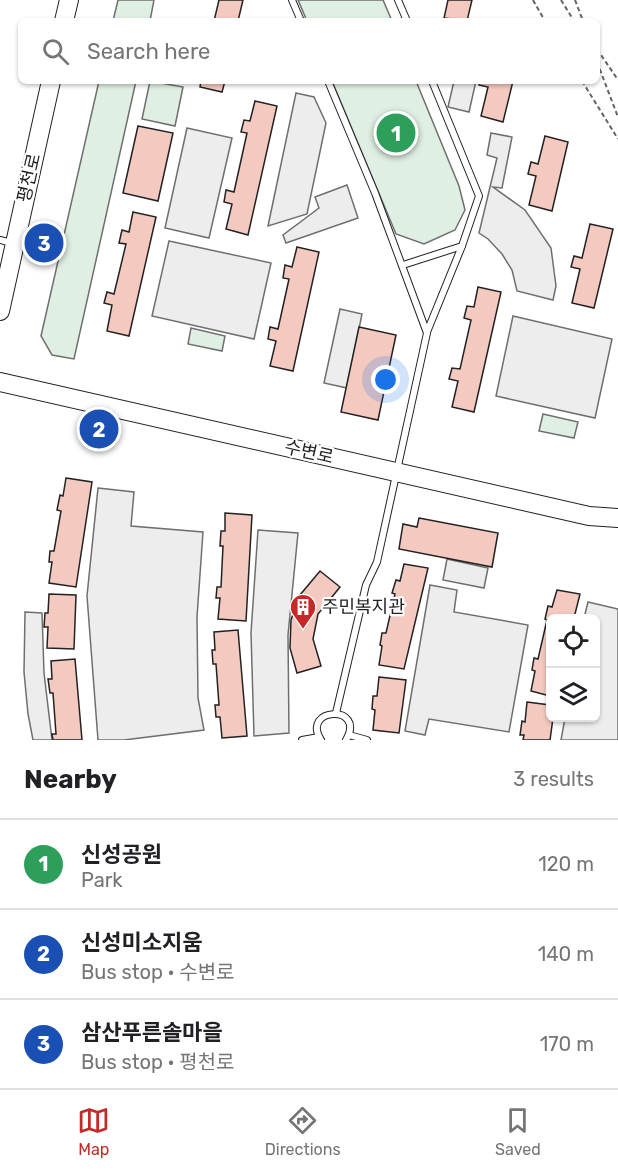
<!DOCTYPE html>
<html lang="en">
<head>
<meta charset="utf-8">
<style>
  body { margin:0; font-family:Rubik,"Noto Sans KR",sans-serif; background:#f6f6f6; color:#202124 }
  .controls { position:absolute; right:18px; bottom:18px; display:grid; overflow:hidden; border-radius:9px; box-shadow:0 2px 4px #0004 }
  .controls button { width:54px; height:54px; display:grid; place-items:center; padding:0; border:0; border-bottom:2px solid #e0e0e0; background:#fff; color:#202124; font:30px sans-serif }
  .you { position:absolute; left:386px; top:380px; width:21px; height:21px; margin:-15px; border:4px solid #fff; border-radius:50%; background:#1a73e8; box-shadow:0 0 0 9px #1a73e833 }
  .badge { display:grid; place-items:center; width:39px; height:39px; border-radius:50%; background:#c62828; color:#fff; font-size:20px; font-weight:700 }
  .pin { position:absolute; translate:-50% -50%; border:3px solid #fff; box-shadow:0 2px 6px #0006 }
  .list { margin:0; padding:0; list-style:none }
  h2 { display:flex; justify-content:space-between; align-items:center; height:78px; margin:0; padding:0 24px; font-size:26px }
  h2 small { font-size:20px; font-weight:400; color:#757577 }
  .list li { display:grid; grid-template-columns:39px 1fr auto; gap:18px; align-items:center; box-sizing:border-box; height:90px; padding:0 24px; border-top:2px solid #e0e0e0 }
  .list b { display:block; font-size:22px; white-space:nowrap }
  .list p { margin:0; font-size:20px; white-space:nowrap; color:#757577 }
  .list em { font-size:20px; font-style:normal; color:#757577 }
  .icon { flex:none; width:33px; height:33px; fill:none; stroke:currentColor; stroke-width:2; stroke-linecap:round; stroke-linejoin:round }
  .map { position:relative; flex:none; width:618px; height:740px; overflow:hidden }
  .search { position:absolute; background:#fff; box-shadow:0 2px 4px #0004; left:18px; right:18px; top:18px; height:66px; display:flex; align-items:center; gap:15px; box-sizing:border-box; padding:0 21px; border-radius:9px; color:#757577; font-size:22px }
  .sheet { height:348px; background:#fff }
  nav { display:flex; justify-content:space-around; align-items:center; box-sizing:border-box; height:84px; border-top:2px solid #e0e0e0; background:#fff; font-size:16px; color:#757577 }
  nav a { display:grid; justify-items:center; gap:3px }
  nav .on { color:#c62828 }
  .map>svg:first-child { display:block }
  .green { fill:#e0efe3; stroke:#6f6f6f; stroke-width:1.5 }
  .parking { fill:#ededed; stroke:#6f6f6f; stroke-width:1.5 }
  .building { fill:#f3c9c0; stroke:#222; stroke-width:1.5 }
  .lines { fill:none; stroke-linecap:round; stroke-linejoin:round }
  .lane-casing { stroke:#222; stroke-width:8 }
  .secondary-casing { stroke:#222; stroke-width:20 }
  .path { stroke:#646464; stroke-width:2; stroke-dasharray:4.5 3; stroke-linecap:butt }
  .lane { stroke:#fff; stroke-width:6 }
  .secondary { stroke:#fff; stroke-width:18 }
  .labels { text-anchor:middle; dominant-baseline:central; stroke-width:4.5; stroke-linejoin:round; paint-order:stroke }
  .street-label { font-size:18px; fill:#222; stroke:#fff }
  .poi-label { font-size:18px; fill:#222; stroke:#fff; text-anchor:start }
</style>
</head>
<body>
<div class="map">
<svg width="618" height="740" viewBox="0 0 618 740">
  <rect width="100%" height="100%" fill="#fff"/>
  <g class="green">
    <path d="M118,0H154L150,21H113Z"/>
    <path d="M298,0H383L392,21H307Z"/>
    <path d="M99,81H136L74,359L52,355L41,336Z"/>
    <path d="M150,81L183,87L175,126L142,119Z"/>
    <path d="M332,81H416L459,186L465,210L455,230L424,244L396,234Z"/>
    <path d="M191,328L225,336L222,351L188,344Z"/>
    <path d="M543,414L578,422L574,438L539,431Z"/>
  </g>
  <g class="parking">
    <path d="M454,81H476L469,112L448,107Z"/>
    <path d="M296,93L314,97L326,123L307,214L268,226Z"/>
    <path d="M187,128L232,138L209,238L165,228Z"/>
    <path d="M491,133L512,137L502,188L493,187L525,210L551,248L556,286L553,300L517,291L512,270L502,254L488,239L479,233L497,158L487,155Z"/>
    <path d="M347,185L358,218L286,243L283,235L319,208L315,197Z"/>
    <path d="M169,241L271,263L254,339L152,316Z"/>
    <path d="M340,309L362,314L347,388L324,383Z"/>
    <path d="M513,316L612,339L595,418L496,396Z"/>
    <path d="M98,488L134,492L131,526L203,532L197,617L198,698L204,730L124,740H98L87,596Z"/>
    <path d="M258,530L298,533L288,635L289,733L254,736L251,633Z"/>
    <path d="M447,559L488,568L484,588L443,580Z"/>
    <path d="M430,585L457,590L454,612L528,625L509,732L429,719L425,735L405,731Z"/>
    <path d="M588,602L618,609V740H561L565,718H596V618H584Z"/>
    <path d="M25,612L42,613L44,673L52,740H33L28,714L24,672Z"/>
  </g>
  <g class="building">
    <path d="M219,0H243L238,21H214Z"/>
    <path d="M448,0H472L467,21L444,18Z"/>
    <path d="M201,81H225L222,92L200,87Z"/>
    <path d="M480,81H513L503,122L481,116L488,87L479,85Z"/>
    <path d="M255,101L277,106L248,235L226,229L232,204L224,202L226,190L234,192L247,133L241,132L244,120L250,121Z"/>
    <path d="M138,126L173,133L158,201L123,193Z"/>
    <path d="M545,136L568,142L552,211L529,205L536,176L528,174L531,162L538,164Z"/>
    <path d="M133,212L156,217L129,336L107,331L112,305L104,303L107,292L114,294L126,244L119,243L122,230L129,232Z"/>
    <path d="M590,224L613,229L594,308L572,303L580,269L571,267L574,256L582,258Z"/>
    <path d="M297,247L319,252L293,371L270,366L276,341L268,339L270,327L278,329L289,279L283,278L285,265L292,267Z"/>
    <path d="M478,287L501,292L474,412L452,407L458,381L449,379L452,368L460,369L471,320L464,318L467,306L474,307Z"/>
    <path d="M359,327L396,335L378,420L341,412Z"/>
    <path d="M66,478L92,482L76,587L49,583L52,562H49L50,551H54L61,511L57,510L60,495L63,496Z"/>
    <path d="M225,513L252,515L246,621L218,619L220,598H216L217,587H221L223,546H220L221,531H225Z"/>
    <path d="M419,518L498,533L492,567L399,549L403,524L417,527Z"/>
    <path d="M404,564L428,568L404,669L379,665L382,646L380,645L382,633H386L395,594L392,593L396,580L400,581Z"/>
    <path d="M320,571L340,587L318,614L313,639L321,666L297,673L290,648L291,620L300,595Z"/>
    <path d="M557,590L580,594L574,618H550V696L531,691L535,671L532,670L534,658L538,659L547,620L545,619L548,606L552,607Z"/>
    <path d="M49,594L76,595L74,649L47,648L48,627H44L45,613H48Z"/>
    <path d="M238,630L247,736L222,738L220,717H216L215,705H219L216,664H213L212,650H215L214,632Z"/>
    <path d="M75,659L82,740H53L52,734H56L53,693H50L48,679H52L51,661Z"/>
    <path d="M379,677L406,680L399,733L373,730L375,710L372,709L373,696H377Z"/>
    <path d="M527,702L550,705V718H553L550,740H523L524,735H520L522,721L525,722Z"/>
  </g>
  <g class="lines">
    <g class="lane-casing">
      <g id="lane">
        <path d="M292,0L301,21"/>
        <path d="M398,0L407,21"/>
        <path d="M328,81L375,193L427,333L377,562L366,585L336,713"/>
        <path d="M0,240L12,243"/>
        <path d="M403,265L462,246L479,196L432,81"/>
        <path d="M427,332L462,246"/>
        <path d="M349,735L367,740"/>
        <path d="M302,740L319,737"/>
        <path d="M321,740C300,707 367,704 346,740"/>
      </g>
    </g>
    <g class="secondary-casing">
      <g id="secondary">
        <path d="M64,21L69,0"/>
        <path d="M0,311L51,81"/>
        <path d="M0,382L589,516L618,518"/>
      </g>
    </g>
    <g class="path">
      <path d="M533,0L545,21"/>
      <path d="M561,0L574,21"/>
      <path d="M575,0L583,21"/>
      <path d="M597,49L618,80"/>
      <path d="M597,62L618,117"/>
      <path d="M582,81L618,139"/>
    </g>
    <use href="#lane" class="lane"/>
    <use href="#secondary" class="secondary"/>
  </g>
  <defs>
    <g id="building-pin" transform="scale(1.35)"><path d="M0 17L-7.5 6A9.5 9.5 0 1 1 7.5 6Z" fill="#c62828" stroke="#fff"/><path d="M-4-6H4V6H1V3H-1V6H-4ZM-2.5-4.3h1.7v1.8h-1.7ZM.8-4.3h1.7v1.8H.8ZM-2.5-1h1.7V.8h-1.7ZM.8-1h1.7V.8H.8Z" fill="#fff"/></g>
  </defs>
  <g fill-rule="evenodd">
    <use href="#building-pin" x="303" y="607"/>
  </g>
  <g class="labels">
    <g class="street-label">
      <text transform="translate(29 178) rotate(-77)">평천로</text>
      <text transform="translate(309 452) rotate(13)">수변로</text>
    </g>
    <g class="poi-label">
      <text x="322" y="607">주민복지관</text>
    </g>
  </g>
</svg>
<div class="controls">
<button><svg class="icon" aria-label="locate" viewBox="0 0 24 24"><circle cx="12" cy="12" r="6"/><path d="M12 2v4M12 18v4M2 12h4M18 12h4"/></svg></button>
<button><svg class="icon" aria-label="layers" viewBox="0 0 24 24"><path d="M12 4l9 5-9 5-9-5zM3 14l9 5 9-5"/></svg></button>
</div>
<div class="you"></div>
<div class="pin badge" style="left:396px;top:133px;background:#2e9e5b">1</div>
<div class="pin badge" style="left:99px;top:429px;background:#1a4fb4">2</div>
<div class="pin badge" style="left:44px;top:243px;background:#1a4fb4">3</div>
<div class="search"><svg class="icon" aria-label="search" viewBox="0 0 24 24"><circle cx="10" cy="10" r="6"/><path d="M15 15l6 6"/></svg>Search here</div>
</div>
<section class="sheet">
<h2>Nearby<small>3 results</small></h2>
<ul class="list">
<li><span class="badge" style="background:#2e9e5b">1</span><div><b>신성공원</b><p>Park</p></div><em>120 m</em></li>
<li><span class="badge" style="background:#1a4fb4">2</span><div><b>신성미소지움</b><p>Bus stop · 수변로</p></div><em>140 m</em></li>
<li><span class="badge" style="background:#1a4fb4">3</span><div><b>삼산푸른솔마을</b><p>Bus stop · 평천로</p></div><em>170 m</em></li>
</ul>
</section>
<nav>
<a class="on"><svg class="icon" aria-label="map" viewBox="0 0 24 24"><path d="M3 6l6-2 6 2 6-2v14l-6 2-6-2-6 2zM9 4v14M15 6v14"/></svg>Map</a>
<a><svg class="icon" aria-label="directions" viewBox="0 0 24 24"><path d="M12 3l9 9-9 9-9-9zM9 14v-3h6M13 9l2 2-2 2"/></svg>Directions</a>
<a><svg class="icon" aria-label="saved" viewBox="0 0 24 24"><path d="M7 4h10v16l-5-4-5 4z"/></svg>Saved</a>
</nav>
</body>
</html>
